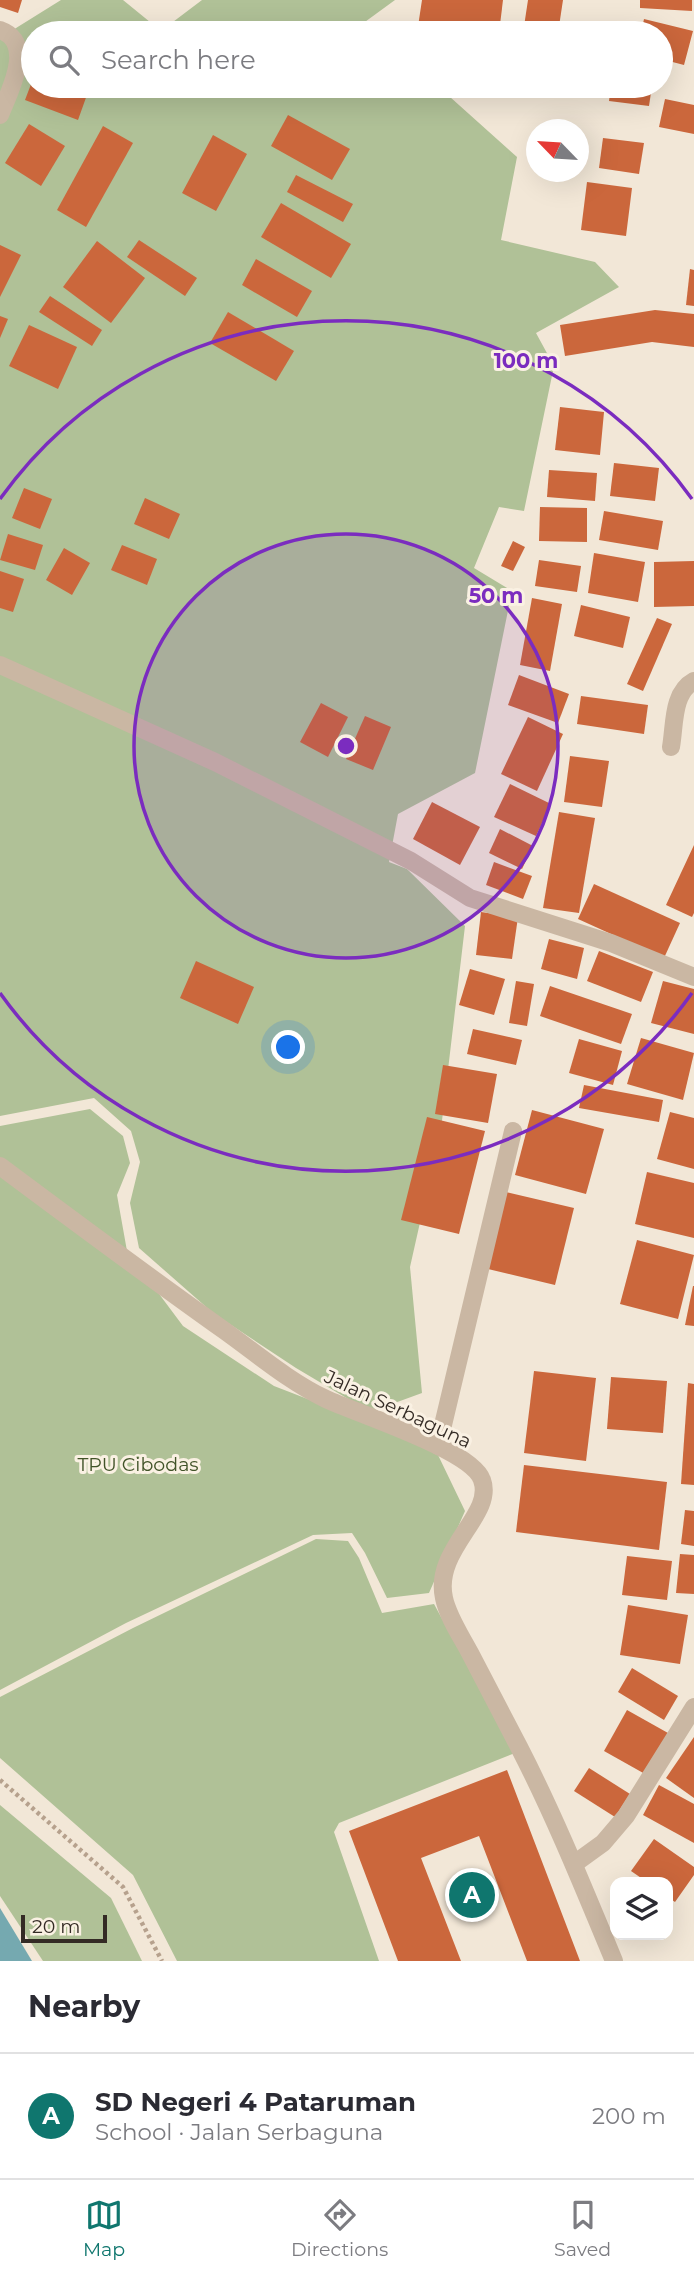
<!DOCTYPE html>
<html lang="en">
<head>
<meta charset="utf-8">
<style>
  body { margin:0; font-family:Montserrat,sans-serif; background:#f7f7f7; color:#2b2b33 }
  .controls { position:absolute; right:21px; bottom:21px; display:grid; overflow:hidden; border-radius:14px; box-shadow:0 7px 28px #0002 }
  .controls button { width:63px; height:63px; display:grid; place-items:center; padding:0; border:0; border-bottom:2px solid #e1e1e2; background:#fff; color:#2b2b33; font:35px sans-serif }
  .compass { position:absolute; left:526px; top:119px; width:63px; height:63px; border-radius:50%; background:#fff; box-shadow:0 7px 28px #0002; rotate:295deg }
  .scale { position:absolute; left:21px; bottom:18px; width:86px; box-sizing:border-box; padding-left:7px; border:4px solid #342b25; border-top:0; font-size:19px; line-height:24px; white-space:nowrap; color:#342b25; -webkit-text-stroke:5px #faf1e3; paint-order:stroke }
  .you { position:absolute; left:289px; top:1048px; width:24px; height:24px; margin:-18px; border:5px solid #fff; border-radius:50%; background:#1a73e8; box-shadow:0 0 0 10px #1a73e833 }
  .badge { display:grid; place-items:center; width:46px; height:46px; border-radius:50%; background:#0f766e; color:#fff; font-size:23px; font-weight:700 }
  .pin { position:absolute; translate:-50% -50%; border:4px solid #fff; box-shadow:0 2px 7px #0006 }
  .list { margin:0; padding:0; list-style:none }
  h2 { display:flex; justify-content:space-between; align-items:center; height:91px; margin:0; padding:0 28px; font-size:30px }
  h2 small { font-size:23px; font-weight:400; color:#7c7c81 }
  .list li { display:grid; grid-template-columns:46px 1fr auto; gap:21px; align-items:center; box-sizing:border-box; height:126px; padding:0 28px; border-top:2px solid #e1e1e2 }
  .list b { display:block; font-size:26px; white-space:nowrap }
  .list p { margin:0; font-size:23px; white-space:nowrap; color:#7c7c81 }
  .list em { font-size:23px; font-style:normal; color:#7c7c81 }
  .icon { flex:none; width:38px; height:38px; fill:none; stroke:currentColor; stroke-width:2; stroke-linecap:round; stroke-linejoin:round }
  .map { position:relative; flex:none; width:694px; height:1961px; overflow:hidden }
  .search { position:absolute; background:#fff; box-shadow:0 7px 28px #0002; left:21px; right:21px; top:21px; height:77px; display:flex; align-items:center; gap:18px; box-sizing:border-box; padding:0 24px; border-radius:38px; color:#7c7c81; font-size:26px }
  .sheet { height:217px; background:#fff }
  nav { display:flex; justify-content:space-around; align-items:center; box-sizing:border-box; height:98px; border-top:2px solid #e1e1e2; background:#fff; font-size:19px; color:#7c7c81 }
  nav a { display:grid; justify-items:center; gap:4px }
  nav .on { color:#0f766e }
  .map>svg:first-child { display:block }
  .green { fill:#b0c197 }
  .water { fill:#75a9b0 }
  .building { fill:#cb673c }
  .lines { fill:none; stroke-linecap:round; stroke-linejoin:round }
  .path { stroke:#b6a18d; stroke-width:4.5; stroke-dasharray:3.5 3.5; stroke-linecap:butt }
  .minor { stroke:#cab7a3; stroke-width:18 }
  .ring { fill:none; stroke:#7b2cbf; stroke-width:3.5 }
  .labels { text-anchor:middle; dominant-baseline:central; stroke-width:6; stroke-linejoin:round; paint-order:stroke }
  .street-label { font-size:19px; fill:#342b25; stroke:#faf1e3 }
  .park-label { font-size:19px; fill:#415328; stroke:#faf1e3 }
  .centre { fill:#7b2cbf; stroke:#faf1e3; stroke-width:3.5 }
  .ring-label { font-size:21px; text-anchor:middle; font-weight:bold; fill:#7b2cbf; stroke:#faf1e3; stroke-width:6; stroke-linejoin:round; paint-order:stroke }
</style>
</head>
<body>
<div class="map">
<svg width="694" height="1961" viewBox="0 0 694 1961">
  <rect width="100%" height="100%" fill="#f2e7d7"/>
  <g class="green">
    <path d="M61,0H123L161,31L202,0H395L358,27V33H33V86H424L440,88L517,157L501,240L595,262L619,287L536,333L554,366L524,511L499,507L474,568L512,591L475,773L398,814L389,862L407,869L465,926L441,1129L410,1267L422,1393L370,1412L296,1368L213,1313L139,1248L130,1203L140,1162L131,1131L94,1098L0,1116V38Z"/>
    <path d="M90,1109L123,1136L130,1163L117,1195L127,1251L183,1326L274,1386L367,1422L401,1416L425,1428L465,1511L429,1593L387,1598L365,1553L352,1533L313,1535L126,1623L0,1690V1126Z"/>
    <path d="M316,1539L348,1541L359,1558L382,1613L434,1604L515,1753L339,1823L334,1832L379,1961H177L133,1875L0,1758V1697L133,1628Z"/>
    <path d="M0,1805L111,1898L142,1961H43L0,1896Z"/>
  </g>
  <path class="water" d="M0,1908L32,1961H0Z"/>
  <g class="building">
    <path d="M0,0H22L18,13L0,7Z"/>
    <path d="M422,0H503L499,33H417Z"/>
    <path d="M528,0H563L558,33H523Z"/>
    <path d="M640,0H692V11L640,8Z"/>
    <path d="M644,19L693,31L684,65L661,59V33H641Z"/>
    <path d="M33,79V86H70L88,92L78,120L25,100Z"/>
    <path d="M611,86H652L649,106L609,101Z"/>
    <path d="M665,99L694,105V134L659,127Z"/>
    <path d="M288,115L350,149L332,180L271,146Z"/>
    <path d="M29,124L65,146L41,186L5,163Z"/>
    <path d="M103,126L133,143L86,227L57,210Z"/>
    <path d="M213,135L247,154L216,211L182,193Z"/>
    <path d="M603,138L644,143L639,174L599,168Z"/>
    <path d="M296,175L353,204L343,222L287,192Z"/>
    <path d="M587,182L632,188L626,236L581,230Z"/>
    <path d="M281,203L351,244L331,278L261,237Z"/>
    <path d="M139,240L197,278L185,296L127,257Z"/>
    <path d="M97,241L145,278L111,323L63,287Z"/>
    <path d="M0,245L21,255L0,297Z"/>
    <path d="M256,259L312,291L297,317L242,285Z"/>
    <path d="M690,269L694,270V306L686,305Z"/>
    <path d="M50,296L102,330L92,346L39,312Z"/>
    <path d="M655,310L694,314V347L652,342L565,356L560,325Z"/>
    <path d="M228,312L294,351L276,381L210,343Z"/>
    <path d="M0,316L8,319L0,338Z"/>
    <path d="M29,325L77,347L58,389L9,366Z"/>
    <path d="M560,407L604,412L600,455L555,450Z"/>
    <path d="M614,463L659,468L655,501L610,496Z"/>
    <path d="M549,470L597,473L595,501L547,497Z"/>
    <path d="M24,488L52,499L40,529L12,518Z"/>
    <path d="M145,498L180,514L169,539L134,524Z"/>
    <path d="M540,507L587,508V542L539,541Z"/>
    <path d="M604,511L663,521L658,550L599,540Z"/>
    <path d="M8,534L43,545L35,570L0,560Z"/>
    <path d="M513,541L525,547L513,571L501,566Z"/>
    <path d="M122,545L157,559L147,585L111,570Z"/>
    <path d="M64,548L90,563L72,595L46,580Z"/>
    <path d="M594,553L645,562L638,602L588,593Z"/>
    <path d="M539,560L581,566L577,592L535,586Z"/>
    <path d="M694,561V606L654,607V562Z"/>
    <path d="M0,571L24,579L13,612L0,608Z"/>
    <path d="M532,598L562,604L550,671L520,665Z"/>
    <path d="M581,605L630,617L623,648L574,636Z"/>
    <path d="M657,618L672,624L643,691L627,684Z"/>
    <path d="M519,675L569,694L558,723L508,705Z"/>
    <path d="M581,696L648,705L644,734L577,724Z"/>
    <path d="M321,703L348,717L328,757L300,742Z"/>
    <path d="M365,716L391,727L373,770L346,759Z"/>
    <path d="M528,717L563,734L537,791L501,774Z"/>
    <path d="M570,756L609,761L602,807L564,802Z"/>
    <path d="M510,784L551,804L536,836L494,817Z"/>
    <path d="M432,802L480,827L460,865L413,839Z"/>
    <path d="M559,812L595,818L579,913L543,908Z"/>
    <path d="M500,829L533,846L522,869L489,853Z"/>
    <path d="M694,845V913L692,917L666,905Z"/>
    <path d="M494,862L532,876L523,899L486,885Z"/>
    <path d="M594,884L680,923L664,958L578,919Z"/>
    <path d="M481,912L518,917L512,959L476,955Z"/>
    <path d="M549,939L584,948L577,979L541,969Z"/>
    <path d="M599,951L653,972L641,1002L587,981Z"/>
    <path d="M196,961L254,987L238,1024L180,998Z"/>
    <path d="M470,969L505,979L494,1015L459,1005Z"/>
    <path d="M516,981L534,984L527,1026L509,1023Z"/>
    <path d="M663,981L694,989V1034L651,1023Z"/>
    <path d="M550,986L632,1014L621,1044L540,1016Z"/>
    <path d="M473,1029L522,1040L516,1065L467,1054Z"/>
    <path d="M641,1038L694,1053L683,1100L627,1084Z"/>
    <path d="M579,1039L622,1051L613,1085L569,1073Z"/>
    <path d="M443,1065L497,1074L488,1123L435,1114Z"/>
    <path d="M584,1085L663,1100L659,1122L579,1108Z"/>
    <path d="M532,1110L604,1129L586,1194L515,1175Z"/>
    <path d="M670,1112L694,1118V1169L657,1159Z"/>
    <path d="M427,1117L485,1131L459,1234L401,1220Z"/>
    <path d="M647,1172L694,1183V1238L635,1224Z"/>
    <path d="M506,1192L574,1208L555,1285L488,1269Z"/>
    <path d="M637,1240L694,1255L678,1319L620,1304Z"/>
    <path d="M693,1286H694V1326L685,1325Z"/>
    <path d="M534,1371L596,1378L586,1461L524,1453Z"/>
    <path d="M611,1377L667,1381L663,1433L607,1429Z"/>
    <path d="M688,1383L694,1384V1485L681,1484Z"/>
    <path d="M524,1465L667,1482L659,1550L516,1532Z"/>
    <path d="M685,1510L694,1511V1546L681,1544Z"/>
    <path d="M680,1554L694,1555V1594L676,1593Z"/>
    <path d="M627,1556L672,1561L667,1600L622,1595Z"/>
    <path d="M628,1605L688,1615L680,1664L620,1655Z"/>
    <path d="M632,1668L678,1696L664,1720L618,1692Z"/>
    <path d="M627,1710L668,1733L645,1774L604,1751Z"/>
    <path d="M694,1737V1798L666,1778Z"/>
    <path d="M589,1768L630,1794L615,1817L574,1791Z"/>
    <path d="M507,1770L580,1961H527L479,1836L421,1858L461,1961H398L349,1831Z"/>
    <path d="M659,1785L694,1804V1843L643,1815Z"/>
    <path d="M654,1839L694,1867V1875L675,1902L668,1897V1882H647L631,1871Z"/>
  </g>
  <g class="lines">
    <path class="path" d="M0,1780L123,1887L162,1961"/>
    <g class="minor">
      <path d="M0,30C36,43 9,92 0,115"/>
      <path d="M0,665L215,762L411,861L470,898L611,943L694,977"/>
      <path d="M671,747C675,724 672,693 694,681"/>
      <path d="M0,1166C75,1222 149,1277 225,1331C257,1354 290,1382 326,1399C358,1414 472,1450 482,1480C495,1515 433,1549 444,1598C448,1617 461,1636 470,1653C487,1685 503,1716 519,1747C555,1817 584,1889 614,1961"/>
      <path d="M438,1446L513,1131"/>
      <path d="M574,1864L603,1843L626,1816L694,1707"/>
    </g>
  </g>
  <circle cx="346" cy="746" r="212" fill="#7b2cbf" fill-opacity=".12"/>
  <g class="ring">
    <circle cx="346" cy="746" r="212"/>
    <path d="M692 993A425 425 0 0 1 0 993M0 499A425 425 0 0 1 692 499"/>
  </g>
  <g class="labels">
    <g class="street-label">
      <text transform="translate(398 1409) rotate(25)">Jalan Serbaguna</text>
    </g>
    <g class="park-label">
      <text x="138" y="1464">TPU Cibodas</text>
    </g>
  </g>
  <circle cx="346" cy="746" r="10" class="centre"/>
  <g class="ring-label">
    <text x="526" y="368">100 m</text>
    <text x="496" y="603">50 m</text>
  </g>
</svg>
<div class="controls">
<button><svg class="icon" aria-label="layers" viewBox="0 0 24 24"><path d="M12 4l9 5-9 5-9-5zM3 14l9 5 9-5"/></svg></button>
</div>
<svg class="compass" viewBox="-18 -18 36 36"><path d="M0-13l5 13h-10z" fill="#e53935"/><path d="M0 13l5-13h-10z" fill="#7c7c81"/></svg>
<div class="scale">20 m</div>
<div class="you"></div>
<div class="pin badge" style="left:472px;top:1895px">A</div>
<div class="search"><svg class="icon" aria-label="search" viewBox="0 0 24 24"><circle cx="10" cy="10" r="6"/><path d="M15 15l6 6"/></svg>Search here</div>
</div>
<section class="sheet">
<h2>Nearby<small></small></h2>
<ul class="list">
<li><span class="badge">A</span><div><b>SD Negeri 4 Pataruman</b><p>School · Jalan Serbaguna</p></div><em>200 m</em></li>
</ul>
</section>
<nav>
<a class="on"><svg class="icon" aria-label="map" viewBox="0 0 24 24"><path d="M3 6l6-2 6 2 6-2v14l-6 2-6-2-6 2zM9 4v14M15 6v14"/></svg>Map</a>
<a><svg class="icon" aria-label="directions" viewBox="0 0 24 24"><path d="M12 3l9 9-9 9-9-9zM9 14v-3h6M13 9l2 2-2 2"/></svg>Directions</a>
<a><svg class="icon" aria-label="saved" viewBox="0 0 24 24"><path d="M7 4h10v16l-5-4-5 4z"/></svg>Saved</a>
</nav>
</body>
</html>
